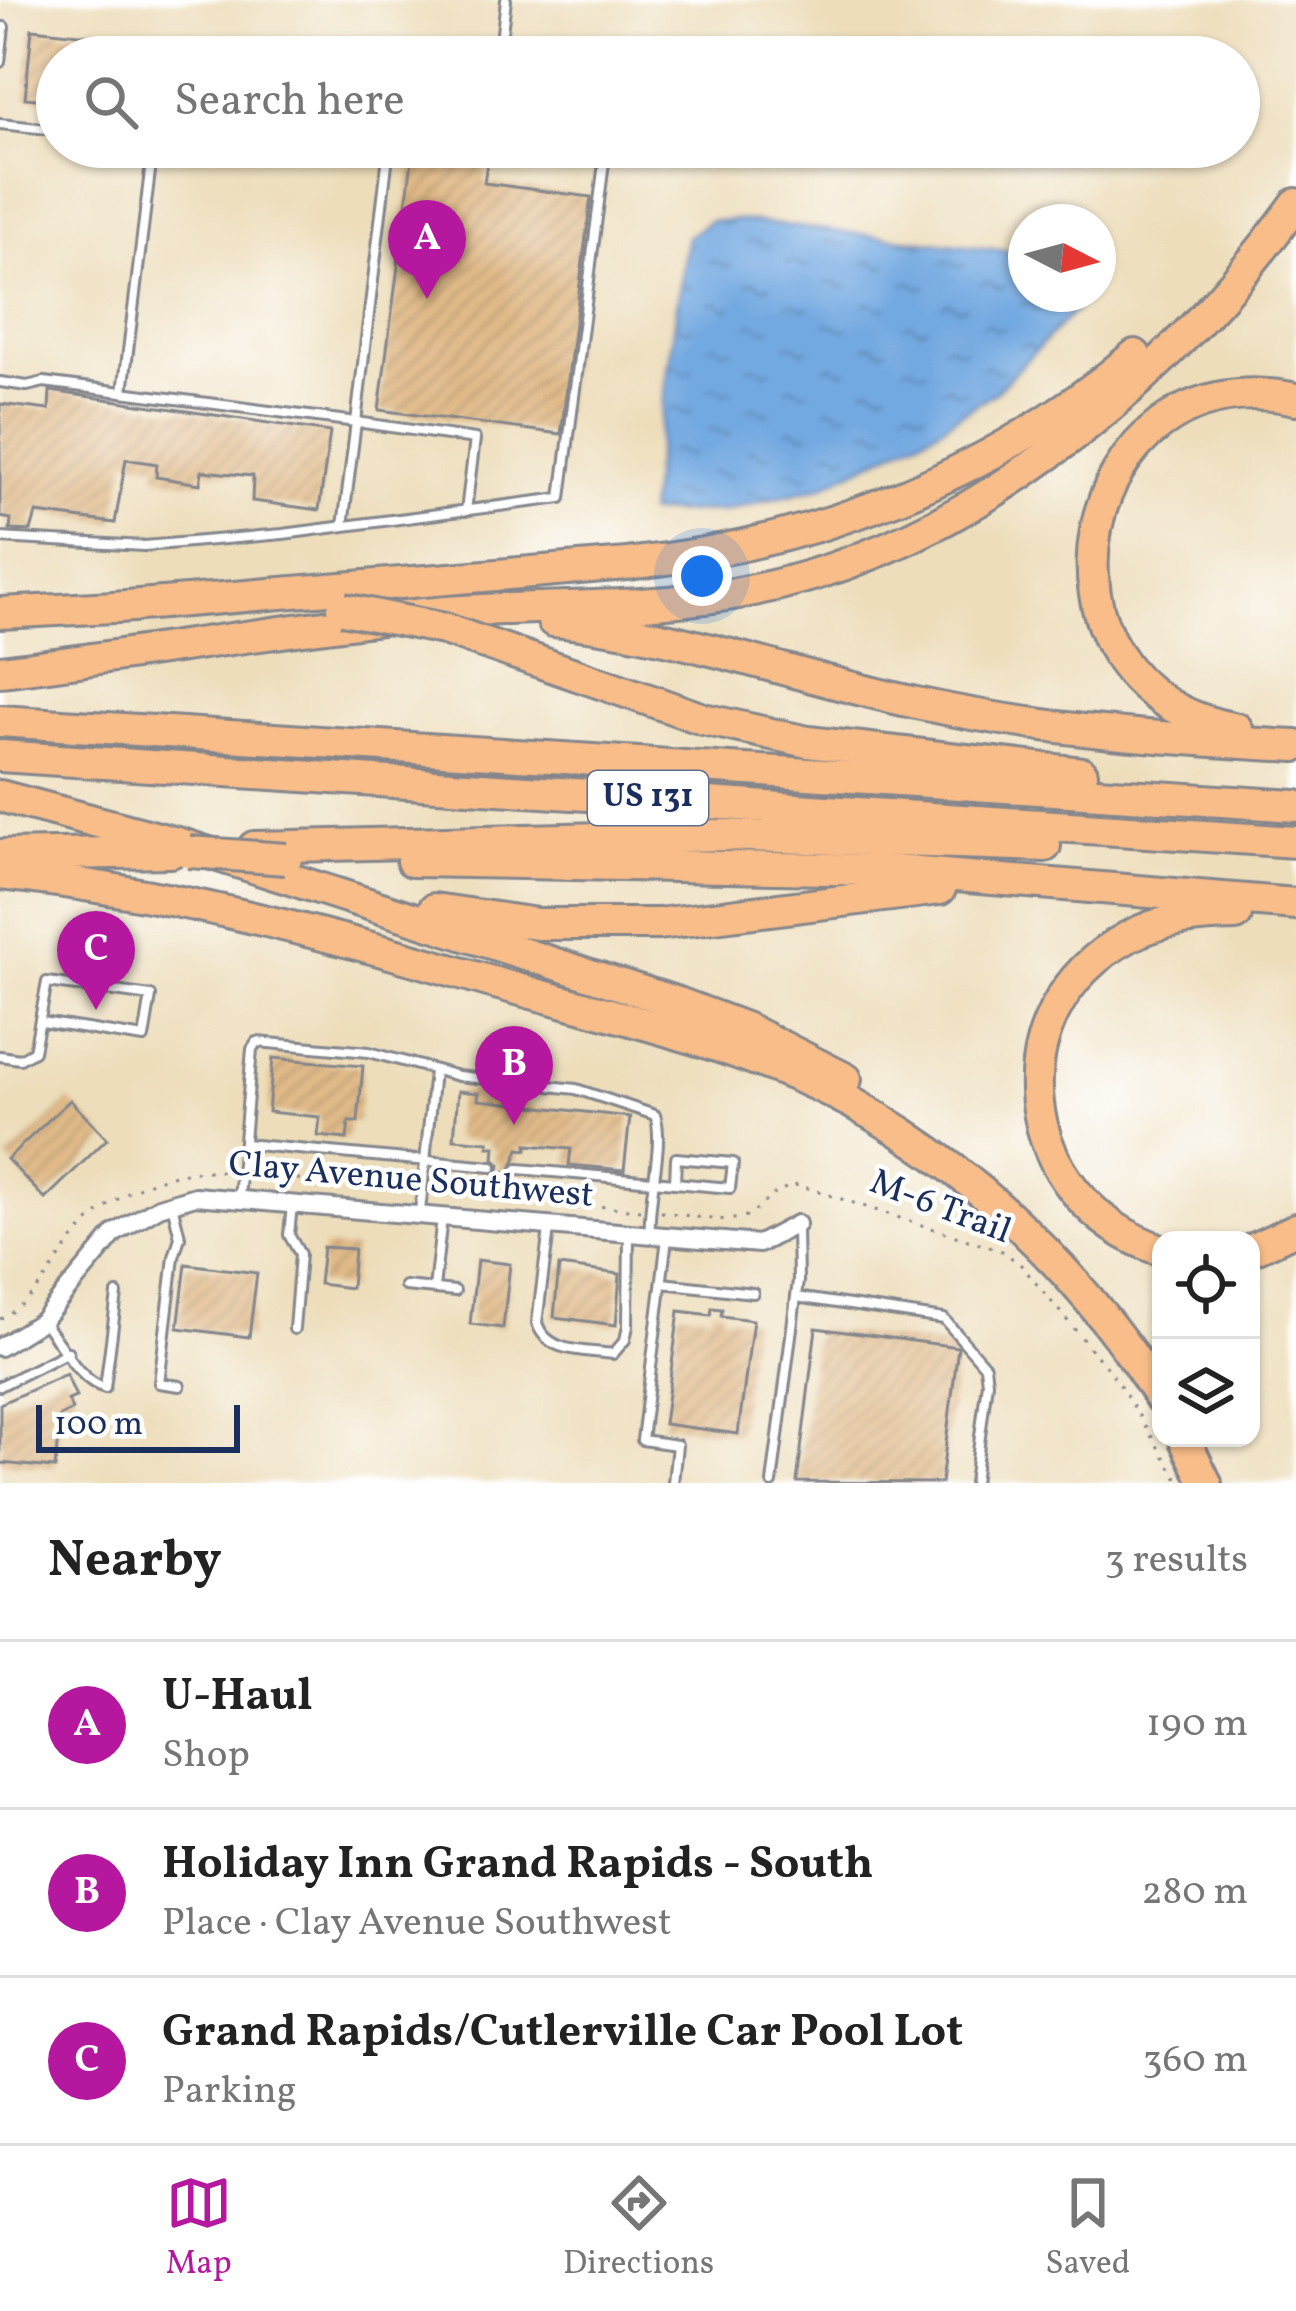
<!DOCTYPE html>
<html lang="en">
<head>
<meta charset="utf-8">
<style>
  body { margin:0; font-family:Vollkorn,serif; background:#f2f2f2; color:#222 }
  .controls { position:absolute; right:36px; bottom:36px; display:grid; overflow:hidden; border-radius:24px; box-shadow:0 3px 9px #0004 }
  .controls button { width:108px; height:108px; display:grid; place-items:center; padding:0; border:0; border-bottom:3px solid #e0e0e0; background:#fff; color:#222; font:60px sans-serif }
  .compass { position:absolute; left:1008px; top:204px; width:108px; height:108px; border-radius:50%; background:#fff; box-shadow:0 3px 9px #0004; rotate:96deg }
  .scale { position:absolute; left:36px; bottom:30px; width:204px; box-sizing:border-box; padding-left:12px; border:6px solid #1b2f5e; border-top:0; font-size:33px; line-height:42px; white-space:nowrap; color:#1b2f5e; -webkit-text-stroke:9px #fff; paint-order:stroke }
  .you { position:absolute; left:702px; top:576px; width:42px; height:42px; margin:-30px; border:9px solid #fff; border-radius:50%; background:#1a73e8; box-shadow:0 0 0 18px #1a73e833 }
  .badge { display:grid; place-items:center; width:78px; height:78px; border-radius:50%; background:#b5179e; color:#fff; font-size:39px; font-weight:700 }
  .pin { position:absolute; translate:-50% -99px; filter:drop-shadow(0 3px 6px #0008) }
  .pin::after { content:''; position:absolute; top:63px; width:42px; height:36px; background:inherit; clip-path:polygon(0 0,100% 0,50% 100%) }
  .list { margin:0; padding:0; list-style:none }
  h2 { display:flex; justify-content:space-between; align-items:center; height:156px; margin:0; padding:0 48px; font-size:51px }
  h2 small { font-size:39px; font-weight:400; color:#767676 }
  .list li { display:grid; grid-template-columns:78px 1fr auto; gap:36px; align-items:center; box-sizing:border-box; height:168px; padding:0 48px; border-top:3px solid #e0e0e0 }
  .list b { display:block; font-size:45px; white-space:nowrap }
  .list p { margin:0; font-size:39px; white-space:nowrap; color:#767676 }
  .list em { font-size:39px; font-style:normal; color:#767676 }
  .icon { flex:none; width:66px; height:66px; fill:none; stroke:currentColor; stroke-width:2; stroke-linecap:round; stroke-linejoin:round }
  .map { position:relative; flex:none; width:1296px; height:1483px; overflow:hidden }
  .search { position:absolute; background:#fff; box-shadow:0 3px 9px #0004; left:36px; right:36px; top:36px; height:132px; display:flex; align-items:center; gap:30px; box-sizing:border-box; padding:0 42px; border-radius:66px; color:#767676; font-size:45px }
  .sheet { height:660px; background:#fff }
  nav { display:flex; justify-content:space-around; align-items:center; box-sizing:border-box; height:168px; border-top:3px solid #e0e0e0; background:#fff; font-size:33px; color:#767676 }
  nav a { display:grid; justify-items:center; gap:6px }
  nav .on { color:#b5179e }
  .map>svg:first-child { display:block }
  .water { fill:url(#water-ripples); stroke:#476ca0; stroke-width:3 }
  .building { fill:url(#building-hatch) }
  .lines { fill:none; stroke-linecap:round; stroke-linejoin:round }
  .service-casing { stroke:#84868c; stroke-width:14 }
  .minor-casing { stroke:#84868c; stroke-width:22 }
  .motorway-casing { stroke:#84868c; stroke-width:36 }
  .path { stroke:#84868c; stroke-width:3; stroke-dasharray:3 9; stroke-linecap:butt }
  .service { stroke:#fff; stroke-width:8 }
  .minor { stroke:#fff; stroke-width:16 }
  .motorway { stroke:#f9bd89; stroke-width:30 }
  .motorway-bridge-casing { stroke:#84868c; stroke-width:36; stroke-linecap:butt }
  .motorway-bridge { stroke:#f9bd89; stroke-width:30 }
  .labels { text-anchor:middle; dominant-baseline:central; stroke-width:9; stroke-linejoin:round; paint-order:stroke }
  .shield { fill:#fff; stroke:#5f6d8e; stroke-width:3 }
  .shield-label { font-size:33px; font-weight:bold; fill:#1b2f5e }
  .street-label { font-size:36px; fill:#1b2f5e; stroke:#fff }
</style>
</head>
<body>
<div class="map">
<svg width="1296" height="1483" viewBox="0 0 1296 1483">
  <defs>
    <pattern id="water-ripples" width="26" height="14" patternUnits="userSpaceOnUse" patternTransform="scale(3)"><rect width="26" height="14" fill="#73a9e1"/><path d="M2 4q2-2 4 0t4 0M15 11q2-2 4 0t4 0" fill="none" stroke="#5e8aba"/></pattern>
    <pattern id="building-hatch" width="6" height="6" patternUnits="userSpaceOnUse" patternTransform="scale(3)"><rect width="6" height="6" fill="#e1ba88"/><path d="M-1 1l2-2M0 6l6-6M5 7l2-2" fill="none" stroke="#c0a078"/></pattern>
  </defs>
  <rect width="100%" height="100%" fill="#fff"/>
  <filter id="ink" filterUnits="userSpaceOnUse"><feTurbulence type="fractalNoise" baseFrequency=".00833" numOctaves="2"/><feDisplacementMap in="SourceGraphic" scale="24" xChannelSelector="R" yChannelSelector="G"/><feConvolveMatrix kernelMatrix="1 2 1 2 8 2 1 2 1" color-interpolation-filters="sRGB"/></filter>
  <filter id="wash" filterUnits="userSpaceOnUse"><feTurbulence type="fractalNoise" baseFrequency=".004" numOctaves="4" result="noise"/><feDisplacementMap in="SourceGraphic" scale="48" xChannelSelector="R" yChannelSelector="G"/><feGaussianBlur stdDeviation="2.7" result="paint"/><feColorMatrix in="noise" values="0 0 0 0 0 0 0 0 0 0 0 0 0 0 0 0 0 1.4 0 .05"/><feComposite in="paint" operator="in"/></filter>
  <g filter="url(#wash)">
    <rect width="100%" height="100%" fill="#edddba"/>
    <path class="water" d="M736,220L1026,253V294H1091L996,391L933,432L820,487L724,511L648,513L687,237L710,221Z"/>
    <g id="blocks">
      <g class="building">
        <path d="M32,29L156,42L154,57H57V101L25,98Z"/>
        <path d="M413,153L487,163L484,183L591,197L561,434L379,410Z"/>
        <path d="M50,391L330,432L319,510L252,501L253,476L202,471L200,484L156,477L157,464L126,459L115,523L36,513L31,531L10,530L11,519L0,517V404L49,410Z"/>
        <path d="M273,1058L363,1066L358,1122H349L347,1139L318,1136L320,1117L268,1112Z"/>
        <path d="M458,1091L479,1093L478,1100L630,1117L624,1170L569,1165L571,1149L527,1145V1150L519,1149L510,1172L499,1171L500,1165L494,1159L495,1147H488L489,1142L454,1139Z"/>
        <path d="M70,1100L107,1139L45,1199L7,1159Z"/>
        <path d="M323,1247L354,1249L351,1288L319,1284Z"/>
        <path d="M477,1260L510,1264L503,1328L470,1324Z"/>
        <path d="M186,1264L257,1273L249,1337L178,1328Z"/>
        <path d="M559,1266L620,1274L616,1325L554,1317Z"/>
        <path d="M712,1308L722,1309L721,1316L753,1320L738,1434L664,1424L679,1311L711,1315Z"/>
        <path d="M816,1328L958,1347L941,1483L797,1482Z"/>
        <path d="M66,1374L76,1397L68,1400L72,1410L60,1416L55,1468L0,1463V1404Z"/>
      </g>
    </g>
  </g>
  <g filter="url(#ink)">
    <use href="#blocks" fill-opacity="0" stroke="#84868c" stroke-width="3"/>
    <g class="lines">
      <g class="service-casing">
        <g id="service">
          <path d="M499,57L506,0"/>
          <path d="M0,62L4,27"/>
          <path d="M0,124L57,130"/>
          <path d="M0,382L27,386L44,382L356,422L389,147"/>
          <path d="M123,392L153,147"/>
          <path d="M343,526L356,422L475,439L466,511"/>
          <path d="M0,538L144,546L283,534L561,498L606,147"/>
          <path d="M0,1056L20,1059L34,1051L47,982L151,996L144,1038L42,1022"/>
          <path d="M244,1144L492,1167"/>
          <path d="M518,1169C589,1175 660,1182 730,1188L733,1163L676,1158L675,1183"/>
          <path d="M239,1198L252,1049L257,1042L369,1052L458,1076L576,1089L655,1115C665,1143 647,1198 650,1235"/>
          <path d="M172,1204L180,1237L174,1257L159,1383L180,1386"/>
          <path d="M292,1205L289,1235L300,1254L294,1329"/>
          <path d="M420,1212L434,1071"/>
          <path d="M549,1229L537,1323C547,1354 585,1350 613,1354L625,1340L628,1326L629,1234"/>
          <path d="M667,1238L642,1440L677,1445L673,1483"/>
          <path d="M662,1283L753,1293"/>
          <path d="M405,1286L455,1291"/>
          <path d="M434,1288L442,1218"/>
          <path d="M796,1297L944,1319L985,1366L987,1382L974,1483"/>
          <path d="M43,1322C61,1343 78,1381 105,1388L117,1294"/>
          <path d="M0,1386L68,1352"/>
          <path d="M772,1483L798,1281L797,1228"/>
        </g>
      </g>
      <g class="minor-casing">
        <path id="minor" d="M0,1347L42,1321L115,1233L159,1207L195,1196L759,1244L797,1224"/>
      </g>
      <g class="motorway-casing">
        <g id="motorway">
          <path d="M115,607L627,564C814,544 990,478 1135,355"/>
          <path d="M0,613L133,606"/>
          <path d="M553,621C679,632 798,678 921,704C1045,731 1170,739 1296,746"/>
          <path d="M0,671C142,654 282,629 424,614C526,604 632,611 733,594C963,554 1162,388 1296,204"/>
          <path d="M612,687L703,719L808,742L1082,773"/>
          <path d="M0,721L1296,806"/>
          <path d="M1237,729C1005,688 1073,350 1296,399"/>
          <path d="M0,756L1296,842"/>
          <path d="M0,796L184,845L681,1004L745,1028L846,1079"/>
          <path d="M254,847L721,835L1045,846"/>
          <path d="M0,855L171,852"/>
          <path d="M412,861L883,870L1296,904"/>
          <path d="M0,874C164,891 320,932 478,978C585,1009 697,1033 799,1077C946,1141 1077,1264 1161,1399"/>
          <path d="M434,909L537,924H658L940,889"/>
          <path d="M1161,1250C1015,1201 990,1012 1128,937C1160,919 1200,916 1236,915"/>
          <path d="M1251,1250L1296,1229"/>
          <path d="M1184,1438L1206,1483"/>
        </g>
      </g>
      <g class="path">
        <path d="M249,1175L413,1189"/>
        <path d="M434,1191L640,1210"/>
        <path d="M661,1212C685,1214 717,1223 740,1218C762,1213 766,1190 798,1185L1002,1251L1020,1264L1117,1380L1180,1483"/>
        <path d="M0,1319C38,1299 50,1268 76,1236C111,1193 172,1165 227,1172"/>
      </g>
      <use href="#service" class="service"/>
      <use href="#minor" class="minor"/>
      <use href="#motorway" class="motorway"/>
      <g class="motorway-bridge-casing">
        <g id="motorway-bridge">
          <path d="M343,609L444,629L612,687"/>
          <path d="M189,852L286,859"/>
        </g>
      </g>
      <use href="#motorway-bridge" class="motorway-bridge"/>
    </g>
  </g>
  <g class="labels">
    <rect class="shield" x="588" y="771" width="120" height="54" rx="9"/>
    <g class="shield-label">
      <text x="648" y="798">US 131</text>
    </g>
    <g class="street-label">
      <text transform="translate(411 1181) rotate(5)">Clay Avenue Southwest</text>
      <text transform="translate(940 1208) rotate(21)">M-6 Trail</text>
    </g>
  </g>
</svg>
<div class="controls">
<button><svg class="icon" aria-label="locate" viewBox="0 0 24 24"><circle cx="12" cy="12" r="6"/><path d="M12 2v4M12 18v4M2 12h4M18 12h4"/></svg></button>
<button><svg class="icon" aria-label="layers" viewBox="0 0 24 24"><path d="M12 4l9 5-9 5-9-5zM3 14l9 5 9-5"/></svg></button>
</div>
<svg class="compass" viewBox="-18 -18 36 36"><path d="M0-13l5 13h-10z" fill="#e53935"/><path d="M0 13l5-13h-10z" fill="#767676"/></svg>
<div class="scale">100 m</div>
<div class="you"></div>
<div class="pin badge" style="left:427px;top:299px">A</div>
<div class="pin badge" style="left:514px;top:1125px">B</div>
<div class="pin badge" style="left:96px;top:1010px">C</div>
<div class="search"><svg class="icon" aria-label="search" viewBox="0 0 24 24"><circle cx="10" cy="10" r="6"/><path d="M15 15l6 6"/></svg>Search here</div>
</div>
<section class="sheet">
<h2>Nearby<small>3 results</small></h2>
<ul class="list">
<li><span class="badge">A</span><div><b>U-Haul</b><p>Shop</p></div><em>190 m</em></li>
<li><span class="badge">B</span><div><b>Holiday Inn Grand Rapids - South</b><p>Place · Clay Avenue Southwest</p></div><em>280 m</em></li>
<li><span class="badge">C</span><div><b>Grand Rapids/Cutlerville Car Pool Lot</b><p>Parking</p></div><em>360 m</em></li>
</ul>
</section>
<nav>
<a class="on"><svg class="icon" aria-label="map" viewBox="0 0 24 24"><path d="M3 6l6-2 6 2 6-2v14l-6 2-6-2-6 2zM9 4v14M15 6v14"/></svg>Map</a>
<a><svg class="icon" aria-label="directions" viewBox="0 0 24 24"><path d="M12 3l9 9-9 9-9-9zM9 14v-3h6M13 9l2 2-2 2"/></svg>Directions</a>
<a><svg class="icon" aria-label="saved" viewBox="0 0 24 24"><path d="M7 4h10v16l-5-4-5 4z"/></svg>Saved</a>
</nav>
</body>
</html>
